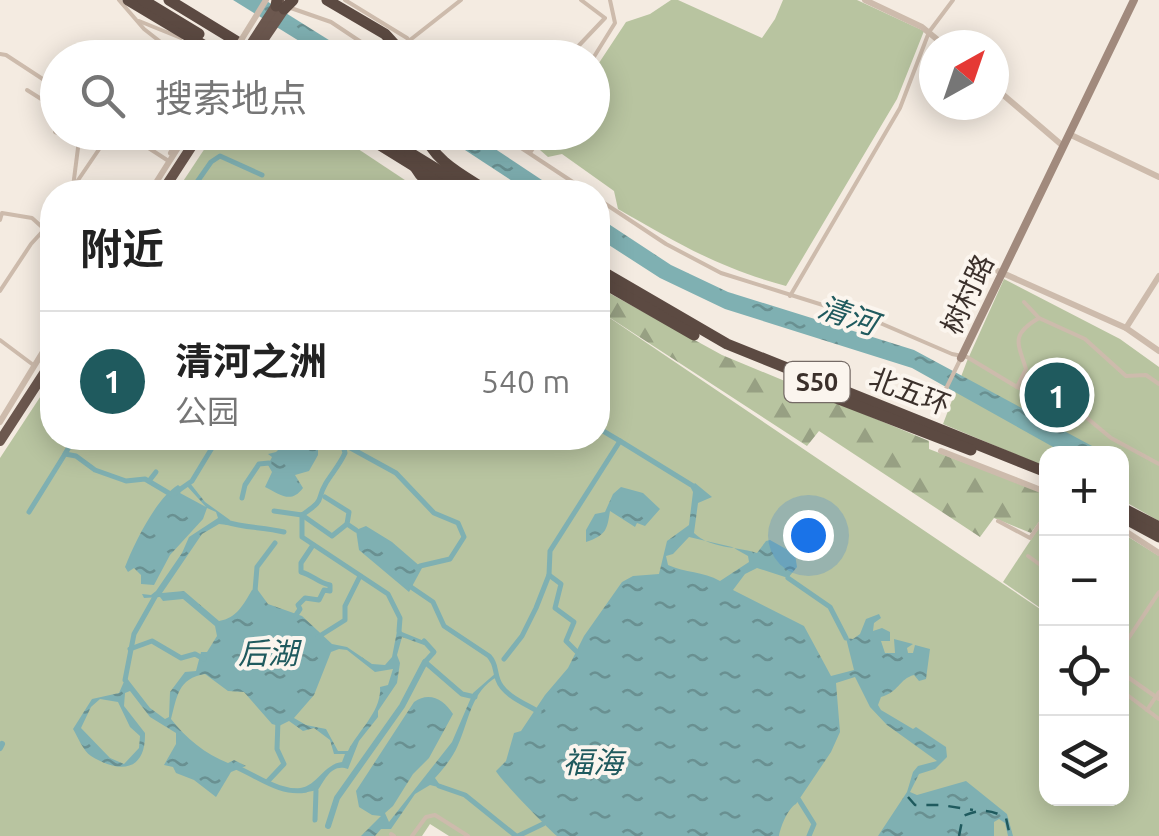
<!DOCTYPE html>
<html lang="zh">
<head>
<meta charset="utf-8">
<style>
  body { margin:0; font-family:Ubuntu,"Noto Sans SC",sans-serif; background:#f2f2f2; color:#222 }
  .controls { position:absolute; right:30px; bottom:30px; display:grid; overflow:hidden; border-radius:20px; box-shadow:0 5px 25px #0003 }
  .controls button { width:90px; height:90px; display:grid; place-items:center; padding:0; border:0; border-bottom:2px solid #e0e0e0; background:#fff; color:#222; font:50px sans-serif }
  .compass { position:absolute; left:919px; top:30px; width:90px; height:90px; border-radius:50%; background:#fff; box-shadow:0 5px 25px #0003; rotate:40deg }
  .you { position:absolute; left:808px; top:535px; width:35px; height:35px; margin:-25px; border:8px solid #fff; border-radius:50%; background:#1a73e8; box-shadow:0 0 0 15px #1a73e833 }
  .badge { display:grid; place-items:center; width:65px; height:65px; border-radius:50%; background:#1f5a5e; color:#fff; font-size:32px; font-weight:700 }
  .pin { position:absolute; translate:-50% -50%; border:5px solid #fff; box-shadow:0 2px 10px #0006 }
  .list { margin:0; padding:0; list-style:none }
  h2 { display:flex; justify-content:space-between; align-items:center; height:130px; margin:0; padding:0 40px; font-size:42px }
  h2 small { font-size:32px; font-weight:400; color:#767676 }
  .list li { display:grid; grid-template-columns:65px 1fr auto; gap:30px; align-items:center; box-sizing:border-box; height:140px; padding:0 40px; border-top:2px solid #e0e0e0 }
  .list b { display:block; font-size:38px; white-space:nowrap }
  .list p { margin:0; font-size:32px; white-space:nowrap; color:#767676 }
  .list em { font-size:32px; font-style:normal; color:#767676 }
  .icon { flex:none; width:55px; height:55px; fill:none; stroke:currentColor; stroke-width:2; stroke-linecap:round; stroke-linejoin:round }
  .map { position:relative; flex:none; width:1159px; height:836px; overflow:hidden }
  .search { position:absolute; background:#fff; box-shadow:0 5px 25px #0003; left:40px; top:40px; width:570px; height:110px; display:flex; align-items:center; gap:25px; box-sizing:border-box; padding:0 35px; border-radius:55px; color:#767676; font-size:38px }
  .panel { position:absolute; background:#fff; box-shadow:0 5px 25px #0003; left:40px; top:180px; width:570px; height:270px; border-radius:40px }
  .map>svg:first-child { display:block }
  .forest { fill:url(#forest-firs) }
  .green { fill:#b8c4a0 }
  .water { fill:url(#water-ripples); fill-rule:evenodd }
  .lines { fill:none; stroke-linecap:round; stroke-linejoin:round }
  .canal { stroke:#7fb0b2; stroke-width:5 }
  .river { stroke:#7fb0b2; stroke-width:6 }
  .ferry { stroke:#1f5a5e; stroke-width:2.5; stroke-dasharray:12 10; stroke-linecap:butt }
  .minor { stroke:#cdbbac; stroke-width:4 }
  .tertiary { stroke:#cdbbac; stroke-width:6 }
  .secondary { stroke:#a18a7d; stroke-width:8 }
  .trunk { stroke:#6c584f; stroke-width:10 }
  .motorway { stroke:#5c4a42; stroke-width:11 }
  .tertiary-bridge { stroke:#cdbbac; stroke-width:6 }
  .trunk-bridge { stroke:#6c584f; stroke-width:10 }
  .motorway-bridge { stroke:#5c4a42; stroke-width:11 }
  .labels { text-anchor:middle; dominant-baseline:central; stroke-width:8; stroke-linejoin:round; paint-order:stroke }
  .shield { fill:#fbf5ee; stroke:#756b66; stroke-width:2.5 }
  .shield-label { font-size:25px; font-weight:bold; fill:#3b302b }
  .street-label { font-size:28px; fill:#3b302b; stroke:#fbf5ee }
  .water-label { font-size:30px; font-style:italic; fill:#1f5a5e; stroke:#fbf5ee }
</style>
</head>
<body>
<div class="map">
<svg width="1159" height="836" viewBox="0 0 1159 836">
  <defs>
    <pattern id="forest-firs" width="22" height="20" patternUnits="userSpaceOnUse" patternTransform="scale(2.5)"><rect width="22" height="20" fill="#b8c4a0"/><path d="M5 1l3.5 6h-7zM16 11l3.5 6h-7z" fill="#97a083"/></pattern>
    <pattern id="water-ripples" width="26" height="14" patternUnits="userSpaceOnUse" patternTransform="scale(2.5)"><rect width="26" height="14" fill="#7fb0b2"/><path d="M2 4q2-2 4 0t4 0M15 11q2-2 4 0t4 0" fill="none" stroke="#699091"/></pattern>
  </defs>
  <rect width="100%" height="100%" fill="#f4ebe1"/>
  <path class="forest" d="M598,287L722,355L929,441V449L1046,494V512L1031,533L994,518L980,537L819,431L807,446L598,310Z"/>
  <g class="green">
    <path d="M671,0H678L762,38L775,19L783,0H857L924,31L897,99L786,286C719,268 677,243 618,209L614,191L562,154L548,157L540,150L552,133L592,132L593,72L626,22L650,14Z"/>
    <path d="M215,133H334L423,192H176Z"/>
    <path d="M1004,279L1120,339L1159,367V521L1122,500V453H1046V467L943,424L967,361Z"/>
    <path d="M598,310L1046,613V798H1122V533L1159,556V836H449L430,824L422,836H0V458L52,379V438H598Z"/>
    <path d="M1046,517V612L1003,582Z"/>
  </g>
  <g class="water">
    <path d="M233,0H265L356,57H325Z"/>
    <path d="M439,133H471L560,192H529Z"/>
    <path d="M598,217L671,265L728,292L914,350L1105,453H1064L912,368L725,309L660,278L598,238Z"/>
    <path d="M290,438H318V455L309,471L295,475L303,488C291,504 281,495 265,487L272,472L268,465L272,457L268,454L276,452Z"/>
    <path d="M190,483L205,502L230,520L228,525L219,524L202,534L162,593L184,591L219,621C237,618 243,605 252,590L257,589L268,604L302,616L332,644L347,647L372,664L385,665L392,657L398,626L402,632L424,641V645L402,637L397,655L400,663L397,683L378,711V717L359,741L348,769C332,763 325,779 318,790L302,793L300,788C317,786 324,764 342,762L345,754H334L330,740L314,728L303,731L289,721L279,726L272,724L244,692L228,691L205,674C178,678 177,697 171,719C186,738 205,754 228,763L234,760L246,766L231,772L216,797L194,780L176,773L173,767L164,765L176,744V733L150,717L130,691L125,693L124,706L145,733C146,773 118,773 91,756C83,751 78,737 73,729L92,699L119,693L126,677L150,708L165,719L169,717L170,692L185,672L196,671L201,652H207L217,636L215,626L183,599L163,601L160,597L144,598L142,594L151,595L156,591L182,553L189,537L218,518L216,512L207,508L203,519L170,555L154,585L141,584V575L134,568L128,572L125,567C134,544 156,498 178,485L183,489L180,493L206,507L187,486ZM339,649L347,650L375,672L393,669L388,685L380,687C382,711 358,731 348,751H338L326,729L306,725L294,718L314,695L331,652ZM100,699L118,702L130,727L140,736L139,748L124,764L110,758L81,728L91,707Z"/>
    <path d="M695,483L712,497L698,503L694,533C711,549 736,546 757,553L766,541L770,540L795,554L797,567L788,578L757,568L745,574L733,590L804,626L831,676L854,670L846,638L853,639L860,634L866,619L879,614L881,618L874,623L873,631L882,628L890,632V641H881L885,653H895L894,639L913,644L907,648L908,653H913L915,645L930,649L926,679L919,681L914,675C899,679 899,692 881,697L878,705L881,710L913,729L916,727L946,747L947,757L935,769L919,774L910,792L917,795L966,781L1007,814L1013,836H1008L1005,823L999,819L994,822V836H878L907,792L913,772L918,766L937,761L887,725L870,707L855,677L836,683L840,732L831,752L796,804C787,809 780,829 779,836H557C547,828 498,777 496,771L506,761L514,733L521,731L545,695L568,668L584,636L622,582L633,576L659,574L667,541L689,525L693,492L691,488ZM689,537L732,547L748,556L749,562L720,581C703,571 685,573 668,565L666,556L673,554Z"/>
    <path d="M621,487L643,493L660,509L645,526L637,523L635,527L610,511C607,529 607,535 586,542V530L595,514L605,512L613,494Z"/>
    <path d="M366,526L392,542L422,568L409,592L359,550L356,530Z"/>
    <path d="M497,672V677C471,691 469,721 458,745C453,757 444,768 435,778L440,785L438,787L430,785L415,794L391,829H381L375,836H361L381,816L372,815L359,807L356,791L414,702C429,691 444,699 453,714L429,758L413,774L393,806L385,813L389,822L452,742L473,693Z"/>
  </g>
  <g class="lines">
    <g class="canal">
      <path d="M190,192L211,162L220,156L262,175"/>
      <path d="M598,428L620,441"/>
      <path d="M74,438L65,454L76,456L95,470L126,481L145,479L172,495L192,481L218,438"/>
      <path d="M532,438L541,442L544,438"/>
      <path d="M345,445L396,473L434,513L458,523L464,537L450,559L420,566"/>
      <path d="M149,481L156,472"/>
      <path d="M325,497L349,512L347,524L356,530"/>
      <path d="M242,498L245,485L259,464L269,463"/>
      <path d="M274,511L302,515C327,498 315,502 326,483C333,472 340,464 345,453L341,438"/>
      <path d="M29,512L65,454"/>
      <path d="M302,515V537L388,594L400,618L399,631"/>
      <path d="M302,515L332,536L347,524"/>
      <path d="M226,522C245,528 264,527 284,532"/>
      <path d="M549,575L561,584L555,608L574,622L566,641L576,651"/>
      <path d="M788,578L830,607L846,638"/>
      <path d="M411,587L433,602L444,626L489,656C497,665 494,670 498,680C503,695 526,704 539,712"/>
      <path d="M255,591L257,567L275,543"/>
      <path d="M296,615L300,609L298,605L305,598L319,600L324,590L330,591V585C318,583 313,575 301,572V563L313,545"/>
      <path d="M318,637L345,620V606L360,576"/>
      <path d="M424,641L434,652L425,662L462,694L475,697"/>
      <path d="M130,649L152,641L181,658L195,654L204,659"/>
      <path d="M504,659L522,636L536,608L549,575L550,551L620,441L693,486"/>
      <path d="M125,680L134,634L156,595"/>
      <path d="M236,767C259,777 281,795 306,790"/>
      <path d="M268,781L284,764L277,749L278,720"/>
      <path d="M439,786L465,795L516,836"/>
      <path d="M799,800L814,824L809,836"/>
      <path d="M315,820L316,791"/>
      <path d="M518,836L543,824"/>
    </g>
    <g class="river">
      <path d="M0,748L2,744"/>
      <path d="M328,826L337,798L402,706L425,662"/>
    </g>
    <g class="ferry">
      <path d="M908,797L915,805H941L973,810"/>
      <path d="M959,836L963,816C979,809 991,809 1006,818L1010,836"/>
    </g>
    <g class="minor">
      <path d="M119,0L144,29L181,58"/>
      <path d="M345,0L407,38L422,58"/>
      <path d="M288,7L331,22L385,58"/>
      <path d="M139,21L181,38"/>
      <path d="M410,40L461,0"/>
      <path d="M0,54L6,55L58,89"/>
      <path d="M567,58L605,18L581,0"/>
      <path d="M592,60L615,23L610,0"/>
      <path d="M27,90L57,109"/>
      <path d="M57,109L55,132L79,140L73,187"/>
      <path d="M124,132L167,160"/>
      <path d="M497,132L588,192"/>
      <path d="M503,132L530,153"/>
      <path d="M530,153L544,132"/>
      <path d="M70,192L106,139L95,132"/>
      <path d="M598,199L666,244L721,273L880,323L952,354L967,357L1017,387L1087,418L1111,438L1159,464"/>
      <path d="M0,220L2,213L32,218L52,236"/>
      <path d="M0,291L31,244L52,221"/>
      <path d="M790,296L900,108L929,32L953,0"/>
      <path d="M1039,318L1085,339L1126,376L1146,375L1159,384"/>
      <path d="M0,340L32,364"/>
      <path d="M1017,387L1026,369C1018,343 1010,335 1039,318L1024,302"/>
      <path d="M941,399L961,358"/>
      <path d="M998,521L1030,538L1046,515"/>
      <path d="M1028,556L1046,569"/>
      <path d="M1122,648L1159,592"/>
      <path d="M1122,673L1159,699"/>
      <path d="M1122,691L1159,719"/>
      <path d="M1147,710L1159,692"/>
      <path d="M391,834L394,836"/>
      <path d="M412,836L426,817L435,815L468,836"/>
    </g>
    <g class="tertiary">
      <path d="M865,0L922,27L944,45"/>
      <path d="M994,87L1063,146"/>
      <path d="M1069,134L1159,177"/>
      <path d="M171,153L183,132"/>
      <path d="M150,192L188,132"/>
      <path d="M998,271L1126,328L1159,351"/>
      <path d="M1126,328L1159,276"/>
      <path d="M0,422L52,337"/>
      <path d="M941,451L1046,492"/>
      <path d="M1122,529L1159,553"/>
    </g>
    <path class="secondary" d="M961,358L1134,0"/>
    <g class="trunk">
      <path d="M162,192L201,132"/>
      <path d="M0,441L52,361"/>
    </g>
    <g class="motorway">
      <path d="M128,0L225,58"/>
      <path d="M143,0L199,34"/>
      <path d="M169,0L264,58"/>
      <path d="M327,0L385,34L407,58"/>
      <path d="M359,132L456,192"/>
      <path d="M376,132L474,192"/>
      <path d="M424,132C433,162 465,176 489,192"/>
      <path d="M598,269L727,344L1046,472"/>
      <path d="M598,280L694,335"/>
      <path d="M834,397L971,450"/>
      <path d="M1122,508L1159,527"/>
      <path d="M1122,517L1159,537"/>
    </g>
    <path class="tertiary-bridge" d="M230,58L266,0"/>
    <g class="trunk-bridge">
      <path d="M242,58L279,1"/>
      <path d="M251,58L287,5"/>
    </g>
    <g class="motorway-bridge">
      <path d="M276,6L277,0"/>
      <path d="M284,9L293,0"/>
      <path d="M409,132C407,161 417,178 442,192"/>
    </g>
  </g>
  <g class="labels">
    <rect class="shield" x="784.5" y="362" width="65" height="40" rx="8"/>
    <g class="shield-label">
      <text x="817" y="382">S50</text>
    </g>
    <g class="street-label">
      <text transform="translate(967 294) rotate(-65)">树村路</text>
      <text transform="translate(910 391) rotate(21)">北五环</text>
    </g>
    <g class="water-label">
      <text transform="translate(848 315) rotate(19)">清河</text>
      <text x="268" y="653">后湖</text>
      <text x="593" y="762">福海</text>
    </g>
  </g>
</svg>
<div class="controls">
<button>+</button>
<button>−</button>
<button><svg class="icon" aria-label="locate" viewBox="0 0 24 24"><circle cx="12" cy="12" r="6"/><path d="M12 2v4M12 18v4M2 12h4M18 12h4"/></svg></button>
<button><svg class="icon" aria-label="layers" viewBox="0 0 24 24"><path d="M12 4l9 5-9 5-9-5zM3 14l9 5 9-5"/></svg></button>
</div>
<svg class="compass" viewBox="-18 -18 36 36"><path d="M0-13l5 13h-10z" fill="#e53935"/><path d="M0 13l5-13h-10z" fill="#767676"/></svg>
<div class="you"></div>
<div class="pin badge" style="left:1057px;top:395px">1</div>
<div class="search"><svg class="icon" aria-label="search" viewBox="0 0 24 24"><circle cx="10" cy="10" r="6"/><path d="M15 15l6 6"/></svg>搜索地点</div>
<section class="panel">
<h2>附近<small></small></h2>
<ul class="list">
<li><span class="badge">1</span><div><b>清河之洲</b><p>公园</p></div><em>540 m</em></li>
</ul>
</section>
</div>
</body>
</html>
